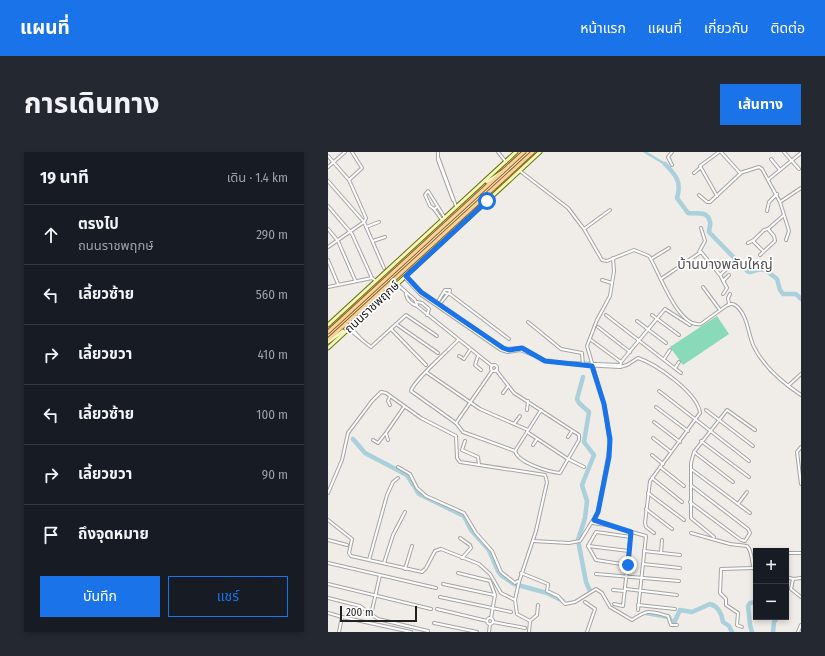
<!DOCTYPE html>
<html lang="th">
<head>
<meta charset="utf-8">
<style>
  body { margin:0; font-family:"Fira Sans Condensed","Noto Sans Thai",sans-serif; background:#242831; color:#f1f3f6 }
  .controls { position:absolute; right:12px; bottom:12px; display:grid; overflow:hidden; border-radius:0px; box-shadow:0 2px 6px #0003 }
  .controls button { width:36px; height:36px; display:grid; place-items:center; padding:0; border:0; border-bottom:1px solid #363941; background:#171b24; color:#f1f3f6; font:20px sans-serif }
  .scale { position:absolute; left:12px; bottom:10px; width:77px; box-sizing:border-box; padding-left:4px; border:2px solid #202020; border-top:0; font-size:11px; line-height:14px; white-space:nowrap; color:#202020; -webkit-text-stroke:3px #fff; paint-order:stroke }
  .stop { position:absolute; width:12px; height:12px; margin:-9px; border:3px solid #1a73e8; border-radius:50%; background:#fff }
  .stop.end { background:#1a73e8; border-color:#fff; box-shadow:0 1px 4px #0008 }
  .list { margin:0; padding:0; list-style:none }
  h2 { display:flex; justify-content:space-between; align-items:center; height:52px; margin:0; padding:0 16px; font-size:17px }
  h2 small { font-size:13px; font-weight:400; color:#9ea1a6 }
  .list li { display:grid; grid-template-columns:26px 1fr auto; gap:12px; align-items:center; box-sizing:border-box; height:60px; padding:0 16px; border-top:1px solid #363941 }
  .list b { display:block; font-size:15px; white-space:nowrap }
  .list p { margin:0; font-size:13px; white-space:nowrap; color:#9ea1a6 }
  .list em { font-size:13px; font-style:normal; color:#9ea1a6 }
  .actions { display:flex; gap:8px; padding:12px 16px }
  .actions a { flex:1; padding:9px 0; border:1px solid #1a73e8; border-radius:0px; text-align:center; font-size:14px; color:#1a73e8 }
  .actions .main { background:#1a73e8; color:#fff }
  .icon { flex:none; width:22px; height:22px; fill:none; stroke:currentColor; stroke-width:2; stroke-linecap:round; stroke-linejoin:round }
  .map { position:relative; flex:none; width:473px; height:480px; overflow:hidden; border-radius:0px }
  header { display:flex; align-items:center; gap:24px; box-sizing:border-box; height:56px; padding:0 20px; background:#1a73e8; color:#fff }
  header strong { font-size:19px }
  nav { display:flex; gap:22px; margin-inline-start:auto; font-size:14px }
  .intro { display:flex; align-items:center; justify-content:space-between; box-sizing:border-box; height:96px; padding:0 24px }
  h1 { margin:0; font-size:28px }
  .button { padding:10px 18px; border-radius:0px; background:#1a73e8; color:#fff; font-size:14px; font-weight:700 }
  main { display:flex; gap:24px; padding:0 24px }
  aside { flex:1; background:#171b24; border-radius:0px; box-shadow:0 2px 6px #0003 }
  .map>svg:first-child { display:block }
  .pitch { fill:#89dab9 }
  .lines { fill:none; stroke-linecap:round; stroke-linejoin:round }
  .canal { stroke:#aad0db; stroke-width:2.5 }
  .river { stroke:#aad0db; stroke-width:4.5 }
  .minor-casing { stroke:#a4a4a4; stroke-width:4 }
  .secondary-casing { stroke:#69720b; stroke-width:5 }
  .primary-casing { stroke:#926209; stroke-width:5 }
  .minor { stroke:#fff; stroke-width:2 }
  .secondary { stroke:#f4f6be; stroke-width:3 }
  .primary { stroke:#f7d1a4; stroke-width:3 }
  .route { stroke:#1a73e8; stroke-width:5 }
  .labels { text-anchor:middle; dominant-baseline:central; stroke-width:3.5; stroke-linejoin:round; paint-order:stroke }
  .street-label { font-size:12px; fill:#202020; stroke:#fff }
  .quarter-label { font-size:14px; fill:#535353; stroke:#fff }
</style>
</head>
<body>
<header>
<strong>แผนที่</strong>
<nav><a>หน้าแรก</a><a>แผนที่</a><a>เกี่ยวกับ</a><a>ติดต่อ</a></nav>
</header>
<div class="intro"><h1>การเดินทาง</h1><a class="button">เส้นทาง</a></div>
<main>
<aside>
<h2>19 นาที<small>เดิน · 1.4 km</small></h2>
<ul class="list">
<li><svg class="icon" aria-label="ahead" viewBox="0 0 24 24"><path d="M12 20V5M6 11l6-6 6 6"/></svg><div><b>ตรงไป</b><p>ถนนราชพฤกษ์</p></div><em>290 m</em></li>
<li><svg class="icon" aria-label="left" viewBox="0 0 24 24"><path d="M17 20v-9H6M10 6l-5 5 5 5"/></svg><div><b>เลี้ยวซ้าย</b></div><em>560 m</em></li>
<li><svg class="icon" aria-label="right" viewBox="0 0 24 24"><path d="M7 20v-9h11M14 6l5 5-5 5"/></svg><div><b>เลี้ยวขวา</b></div><em>410 m</em></li>
<li><svg class="icon" aria-label="left" viewBox="0 0 24 24"><path d="M17 20v-9H6M10 6l-5 5 5 5"/></svg><div><b>เลี้ยวซ้าย</b></div><em>100 m</em></li>
<li><svg class="icon" aria-label="right" viewBox="0 0 24 24"><path d="M7 20v-9h11M14 6l5 5-5 5"/></svg><div><b>เลี้ยวขวา</b></div><em>90 m</em></li>
<li><svg class="icon" aria-label="arrive" viewBox="0 0 24 24"><path d="M6 21V4h12l-3 4 3 4H6"/></svg><div><b>ถึงจุดหมาย</b></div></li>
</ul>
<div class="actions"><a class="main">บันทึก</a><a>แชร์</a></div>
</aside>
<div class="map">
<svg width="473" height="480" viewBox="0 0 473 480">
  <rect width="100%" height="100%" fill="#f0ece7"/>
  <path class="pitch" d="M389,164L401,182L355,213L342,195Z"/>
  <g class="lines">
    <path class="canal" d="M317,0L337,12"/>
    <g class="river">
      <path d="M337,12C348,23 354,30 349,46L360,61C368,62 380,58 382,70C383,73 381,76 381,80L419,119L422,120C437,115 436,117 449,127L452,138L455,142H468L473,147"/>
      <path d="M255,225L249,247L251,251L261,260L256,290L266,303L254,333L259,349L257,366L250,388L258,430L262,439"/>
      <path d="M25,287L37,301L79,323L91,342L136,364L143,378L161,398L170,419L174,424L186,432L219,441L235,449"/>
      <path d="M318,461L341,465L345,473L352,458L364,460L382,452C390,454 394,462 395,470L401,474L404,480"/>
      <path d="M424,480L422,473L420,454L422,451L428,450"/>
      <path d="M445,480L446,470L449,465"/>
    </g>
    <g class="minor-casing">
      <g id="minor">
        <path d="M110,0V8L125,48"/>
        <path d="M170,0L178,10"/>
        <path d="M393,0L412,21L431,15L434,17L452,50L473,36"/>
        <path d="M456,0L471,17"/>
        <path d="M0,4L21,28L38,66L36,70L0,95"/>
        <path d="M110,5L128,54"/>
        <path d="M443,7L452,18"/>
        <path d="M344,13L340,5L344,0"/>
        <path d="M0,15L17,0"/>
        <path d="M192,19L240,56L256,77L274,108L279,109L306,98L321,104C331,119 350,177 373,172L398,154C401,152 404,151 407,153C420,162 420,183 426,195C436,215 455,231 473,243"/>
        <path d="M366,21L372,16"/>
        <path d="M441,27L473,1"/>
        <path d="M21,28L34,16L24,0"/>
        <path d="M0,29L36,70L56,116"/>
        <path d="M371,43L379,50H382L413,21"/>
        <path d="M389,44L372,14L391,0"/>
        <path d="M452,50L461,79L458,88"/>
        <path d="M0,54L24,82L44,126L48,129"/>
        <path d="M109,55L106,57L114,68"/>
        <path d="M106,57L102,54L97,43L100,39L117,66"/>
        <path d="M439,59L441,50L449,42"/>
        <path d="M38,75L51,70"/>
        <path d="M0,77L10,89L27,128"/>
        <path d="M256,77L282,58"/>
        <path d="M45,89L57,85"/>
        <path d="M425,89L435,99"/>
        <path d="M420,91L426,88L436,78L440,77"/>
        <path d="M371,100L377,89L373,76"/>
        <path d="M432,103L447,89L446,84L440,77L456,63"/>
        <path d="M323,107L341,96"/>
        <path d="M0,108L10,132"/>
        <path d="M392,123L402,114"/>
        <path d="M78,124L93,140L177,197L195,196L217,209L255,213L292,215L299,213L310,206C328,212 370,241 372,261L322,329L317,371L318,375L326,381"/>
        <path d="M76,125L92,142L173,198L180,200L192,198L205,203"/>
        <path d="M333,127L373,100L392,123L399,136L395,142"/>
        <path d="M274,128L284,131"/>
        <path d="M395,129L401,123"/>
        <path d="M69,132L87,148L89,153"/>
        <path d="M0,135L44,126"/>
        <path d="M375,135L392,158"/>
        <path d="M78,141C78,147 83,152 89,154L164,214"/>
        <path d="M122,142L181,187"/>
        <path d="M89,150L94,151L101,157L99,163"/>
        <path d="M109,151L117,138H122L121,142L117,141"/>
        <path d="M401,152L400,146L402,142"/>
        <path d="M111,153L119,143"/>
        <path d="M278,163L353,221"/>
        <path d="M324,163L351,183"/>
        <path d="M309,169L338,191"/>
        <path d="M200,170L233,197L254,201L255,213"/>
        <path d="M68,172L110,201"/>
        <path d="M270,175L302,200"/>
        <path d="M21,177L34,188L23,176"/>
        <path d="M63,177L98,213"/>
        <path d="M34,188L43,195L78,163L109,184"/>
        <path d="M130,188C121,198 85,229 83,239L128,271L135,280L187,299C190,311 221,320 232,321L251,288V283L186,241L168,218"/>
        <path d="M263,188L293,210"/>
        <path d="M131,204L136,207L142,198"/>
        <path d="M150,204L147,213L153,218"/>
        <path d="M336,207L342,198"/>
        <path d="M240,211L292,213"/>
        <circle cx="166" cy="216" r="3"/>
        <path d="M292,215L293,210L337,157L362,173"/>
        <path d="M347,216L351,210"/>
        <path d="M98,220L152,257L200,278"/>
        <path d="M460,234L473,222"/>
        <path d="M331,239L421,309"/>
        <path d="M175,241L180,234"/>
        <path d="M62,244L60,249L62,253"/>
        <path d="M328,255L360,279"/>
        <path d="M199,258L200,249"/>
        <path d="M378,258L425,294"/>
        <path d="M326,270L352,290"/>
        <path d="M128,271L164,219"/>
        <path d="M186,272L192,264"/>
        <path d="M199,280L240,307L256,315"/>
        <path d="M240,285L244,279"/>
        <path d="M325,286L343,300"/>
        <path d="M45,288L50,291L57,282"/>
        <path d="M60,288L58,281L76,255"/>
        <path d="M137,289L134,298L150,305L151,313"/>
        <path d="M373,289L421,325"/>
        <path d="M205,293L209,287"/>
        <path d="M473,295L469,300L473,332"/>
        <path d="M187,299L213,258"/>
        <path d="M366,300L405,330"/>
        <path d="M324,303L335,312"/>
        <path d="M70,315L82,322L89,336L98,344L136,361L148,381L164,399L173,420L187,431L190,429"/>
        <path d="M332,315L356,334"/>
        <path d="M363,317L422,361"/>
        <path d="M324,326L354,350"/>
        <path d="M0,341L14,308L20,281L44,249L53,240L58,241L93,266L128,284L129,306L132,310L217,323L219,330L208,379L191,430L187,448L189,462L202,469L201,480"/>
        <path d="M320,341L356,368"/>
        <path d="M362,350L413,388L417,389L422,381L420,377L364,334"/>
        <path d="M410,352L419,340"/>
        <path d="M318,357L344,377"/>
        <path d="M0,368L24,387L21,401L23,404L94,420L98,416L107,399L113,397L151,412L162,422L173,441L187,448"/>
        <path d="M264,371L279,373L266,368"/>
        <path d="M279,373L318,384L310,458"/>
        <path d="M363,381L402,392L419,394C426,401 422,413 428,420"/>
        <path d="M386,385L363,366V311L366,300L399,258L427,278"/>
        <path d="M132,386L142,393L143,396L134,406"/>
        <path d="M0,388L19,393"/>
        <path d="M205,389L241,391L252,389L270,360L282,293L276,252L259,194L269,168L282,144L286,119L285,106"/>
        <path d="M260,394L301,399"/>
        <path d="M316,399L352,403"/>
        <path d="M333,401L334,388"/>
        <path d="M460,401H473"/>
        <path d="M41,408L59,343L65,330L70,326"/>
        <path d="M0,411L108,436"/>
        <path d="M56,411L65,383L77,360"/>
        <path d="M315,412L352,416"/>
        <path d="M300,413L268,408L260,394L268,380L303,385"/>
        <path d="M77,417L84,394"/>
        <path d="M130,421L162,429L167,443L163,466"/>
        <path d="M193,421L220,432L219,439L230,444L237,452L247,450L268,437L274,441L282,455L304,468C320,457 320,459 340,464L343,473H349"/>
        <path d="M268,422L351,429"/>
        <path d="M458,425L465,427L473,426"/>
        <path d="M465,427L463,437L473,445"/>
        <path d="M0,432L103,457"/>
        <path d="M115,432L166,443"/>
        <path d="M298,437L349,443"/>
        <path d="M285,438L297,439"/>
        <path d="M112,445L183,460"/>
        <path d="M0,446L32,454L50,467L100,479"/>
        <path d="M257,450L267,457L259,480"/>
        <path d="M286,452L295,454L303,380"/>
        <path d="M310,453L347,457"/>
        <path d="M109,457L159,469"/>
        <path d="M0,461L14,465L11,480"/>
        <path d="M43,463L52,423"/>
        <path d="M14,465L83,480"/>
        <circle cx="162" cy="469" r="3"/>
        <path d="M202,469L209,463L210,453"/>
        <path d="M165,470L197,476"/>
        <path d="M106,471L149,480"/>
        <path d="M414,475L409,473L410,461L398,453V447L392,441L393,417L425,416"/>
        <path d="M161,480L162,472"/>
        <path d="M470,480L473,473"/>
      </g>
    </g>
    <g class="secondary-casing">
      <g id="secondary">
        <path d="M159,30L174,20"/>
        <path d="M0,173L188,0"/>
        <path d="M0,190L15,179"/>
        <path d="M0,196L212,0"/>
      </g>
    </g>
    <g class="primary-casing">
      <g id="primary">
        <path d="M0,180L196,0"/>
        <path d="M0,188L205,0"/>
      </g>
    </g>
    <use href="#minor" class="minor"/>
    <use href="#secondary" class="secondary"/>
    <use href="#primary" class="primary"/>
  </g>
  <g class="lines">
    <path class="route" d="M159,49L78,124L93,140L175,196L181,198L194,196L217,209L264,214L276,252L282,287L281,305L270,360L266,368L303,380L300,413"/>
  </g>
  <g class="labels">
    <g class="street-label">
      <text transform="translate(44 155) rotate(-43)">ถนนราชพฤกษ์</text>
    </g>
    <g class="quarter-label">
      <text x="397" y="112">บ้านบางพลับใหญ่</text>
    </g>
  </g>
</svg>
<div class="controls">
<button>+</button>
<button>−</button>
</div>
<div class="scale">200 m</div>
<div class="stop" style="left:159px;top:49px"></div>
<div class="stop end" style="left:300px;top:413px"></div>
</div>
</main>
</body>
</html>
